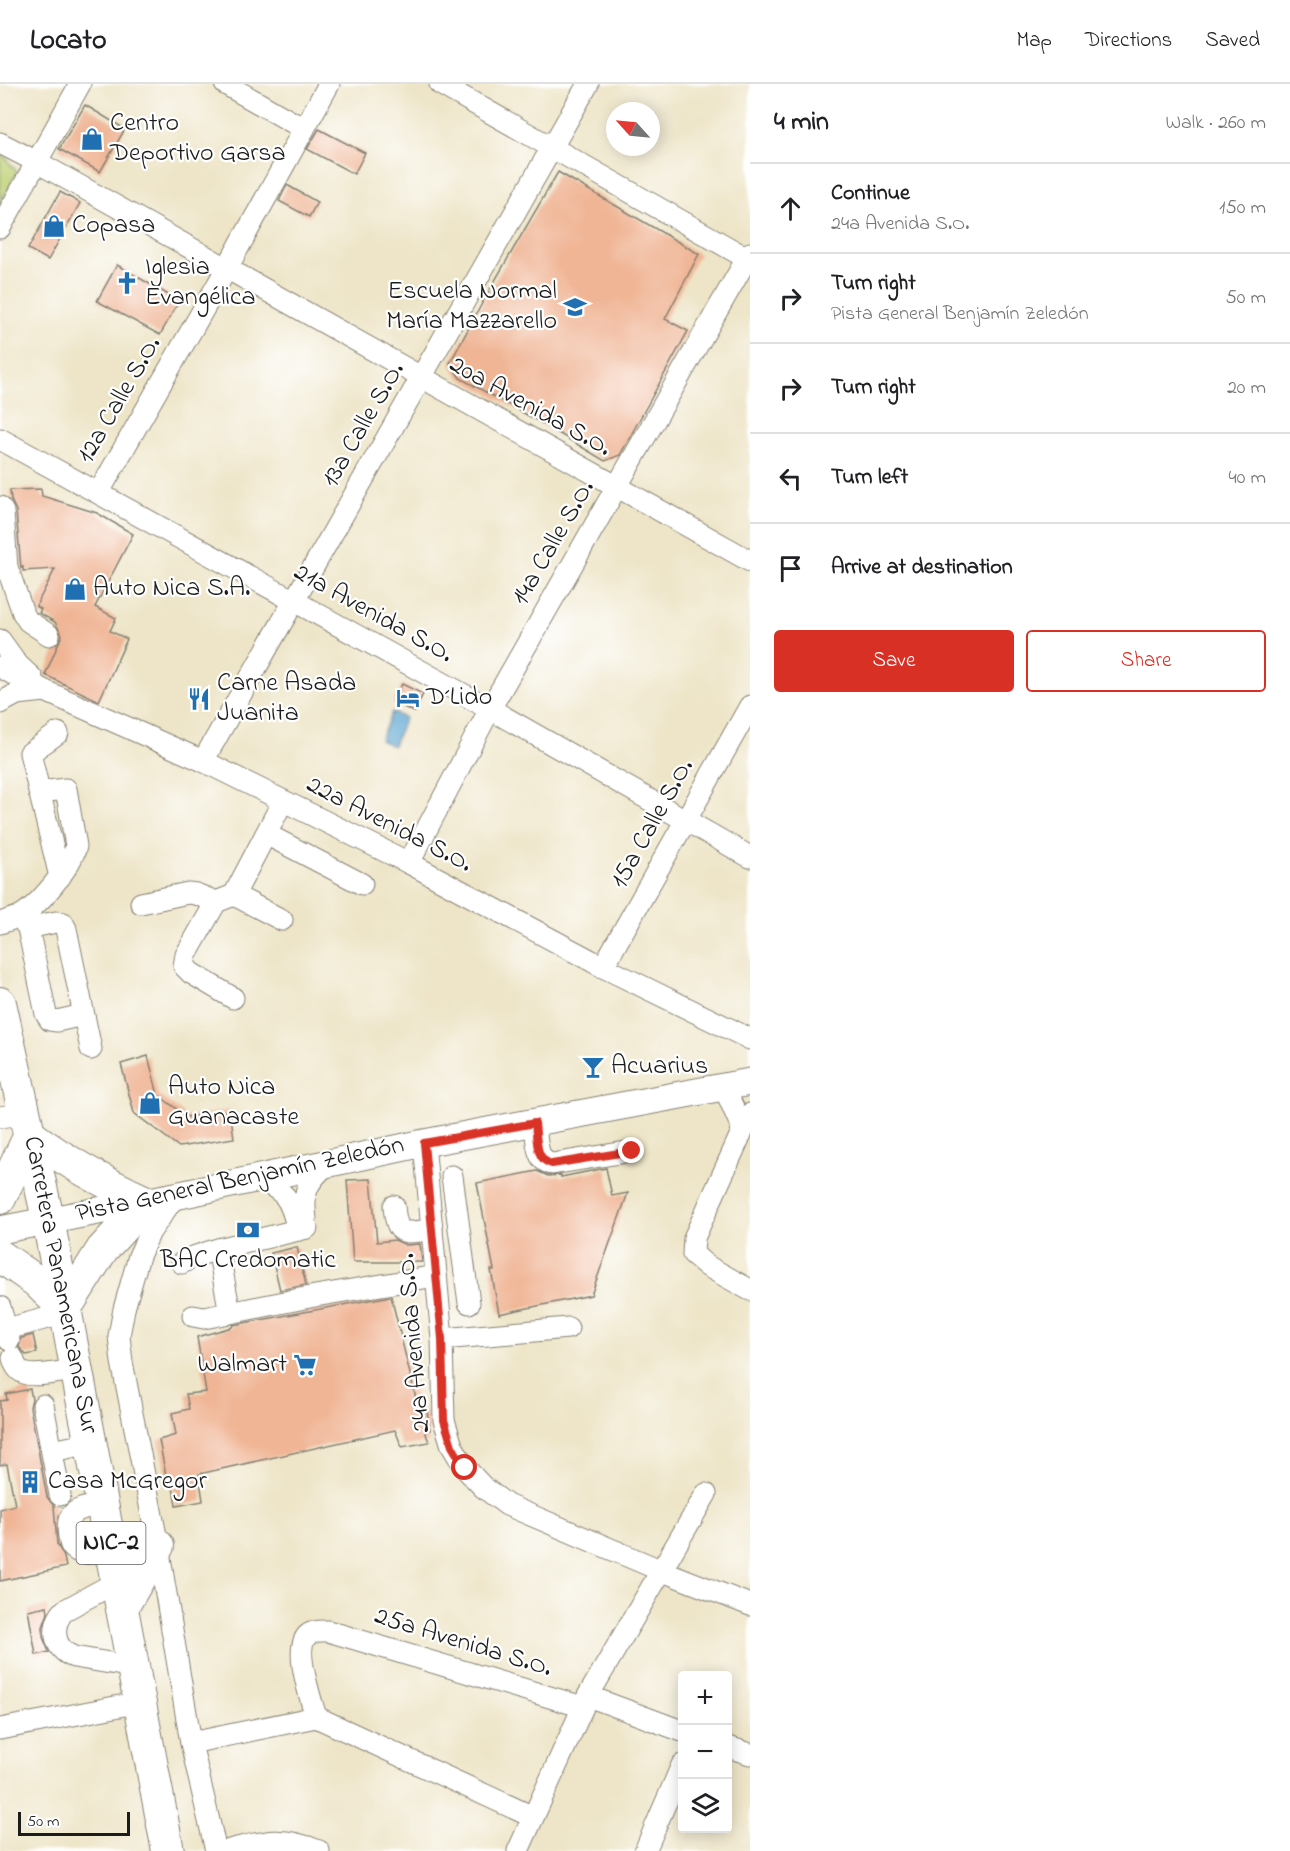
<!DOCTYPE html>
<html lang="en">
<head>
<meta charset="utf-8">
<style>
  body { margin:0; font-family:"Indie Flower",sans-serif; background:#f2f2f2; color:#202124 }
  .controls { position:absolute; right:18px; bottom:18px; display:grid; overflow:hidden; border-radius:6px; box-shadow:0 3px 15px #0003 }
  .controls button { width:54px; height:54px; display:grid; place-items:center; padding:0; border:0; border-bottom:2px solid #e0e0e0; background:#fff; color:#202124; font:30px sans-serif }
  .compass { position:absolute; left:606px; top:18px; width:54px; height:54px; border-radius:50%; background:#fff; box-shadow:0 3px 15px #0003; rotate:297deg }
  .scale { position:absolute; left:18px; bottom:15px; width:112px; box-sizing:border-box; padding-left:6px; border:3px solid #1c1c1c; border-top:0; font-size:16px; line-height:21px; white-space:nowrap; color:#1c1c1c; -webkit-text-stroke:4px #fff; paint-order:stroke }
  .stop { position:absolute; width:18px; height:18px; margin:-14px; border:4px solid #d93025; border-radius:50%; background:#fff }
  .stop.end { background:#d93025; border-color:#fff; box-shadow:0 2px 6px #0008 }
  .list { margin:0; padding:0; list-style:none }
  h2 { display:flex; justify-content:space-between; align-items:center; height:78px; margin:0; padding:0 24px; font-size:26px }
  h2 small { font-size:20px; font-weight:400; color:#757577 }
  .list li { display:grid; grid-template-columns:39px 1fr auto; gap:18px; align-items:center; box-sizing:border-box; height:90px; padding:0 24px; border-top:2px solid #e0e0e0 }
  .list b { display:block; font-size:22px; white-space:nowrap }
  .list p { margin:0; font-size:20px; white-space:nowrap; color:#757577 }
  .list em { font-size:20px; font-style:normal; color:#757577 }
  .actions { display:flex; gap:12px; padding:18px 24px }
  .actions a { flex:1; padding:14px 0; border:2px solid #d93025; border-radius:6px; text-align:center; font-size:21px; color:#d93025 }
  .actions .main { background:#d93025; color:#fff }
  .icon { flex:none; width:33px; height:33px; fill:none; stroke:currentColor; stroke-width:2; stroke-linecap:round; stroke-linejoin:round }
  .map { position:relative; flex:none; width:750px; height:1767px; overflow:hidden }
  header { display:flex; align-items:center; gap:36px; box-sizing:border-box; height:84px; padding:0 30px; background:#fff; border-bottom:2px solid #e0e0e0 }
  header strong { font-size:28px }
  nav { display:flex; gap:33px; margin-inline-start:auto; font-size:21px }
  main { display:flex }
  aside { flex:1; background:#fff }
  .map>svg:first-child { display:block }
  .green { fill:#bed174; stroke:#6d7648; stroke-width:1.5 }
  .water { fill:#56a2cf; stroke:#395f76; stroke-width:1.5 }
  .building { fill:#f0b595 }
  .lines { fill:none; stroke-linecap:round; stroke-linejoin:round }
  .minor-casing { stroke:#858072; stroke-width:23 }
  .major-casing { stroke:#858072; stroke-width:29 }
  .highway-casing { stroke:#858072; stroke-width:34 }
  .minor { stroke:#fff; stroke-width:21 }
  .major { stroke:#fff; stroke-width:27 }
  .highway { stroke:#fff; stroke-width:32 }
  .route { stroke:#d93025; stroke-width:8 }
  .labels { text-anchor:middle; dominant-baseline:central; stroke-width:4.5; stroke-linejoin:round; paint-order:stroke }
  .shield { fill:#fff; stroke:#606060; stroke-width:1.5 }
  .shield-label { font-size:24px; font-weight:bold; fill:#1c1c1c }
  .poi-label { font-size:26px; fill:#1c1c1c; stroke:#fff; text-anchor:start }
  .street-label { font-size:26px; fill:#1c1c1c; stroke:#fff }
</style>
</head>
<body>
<header>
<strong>Locato</strong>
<nav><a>Map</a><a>Directions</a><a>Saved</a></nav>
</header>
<main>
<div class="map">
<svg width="750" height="1767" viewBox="0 0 750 1767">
  <rect width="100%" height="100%" fill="#fff"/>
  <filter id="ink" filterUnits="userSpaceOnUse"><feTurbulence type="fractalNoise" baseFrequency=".0167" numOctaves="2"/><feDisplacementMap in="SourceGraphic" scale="12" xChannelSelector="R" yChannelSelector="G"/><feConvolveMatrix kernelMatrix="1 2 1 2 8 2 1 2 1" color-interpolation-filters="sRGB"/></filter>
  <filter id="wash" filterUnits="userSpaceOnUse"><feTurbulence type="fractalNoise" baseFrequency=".008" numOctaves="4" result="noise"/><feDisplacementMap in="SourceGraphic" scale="24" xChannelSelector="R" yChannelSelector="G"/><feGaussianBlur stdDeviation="1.35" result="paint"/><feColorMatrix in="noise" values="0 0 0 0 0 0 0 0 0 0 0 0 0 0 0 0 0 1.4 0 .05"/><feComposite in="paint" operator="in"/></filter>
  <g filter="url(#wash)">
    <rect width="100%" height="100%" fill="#eee5c8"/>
    <path class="green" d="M0,70L4,72L17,88L0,121Z"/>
    <path class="water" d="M392,628L405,634L393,662L380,656Z"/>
    <g id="blocks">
      <g class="building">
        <path d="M85,21L125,45L100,88L59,65Z"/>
        <path d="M319,45L365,69L354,90L307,65Z"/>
        <path d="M558,88L699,170L665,235L688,247L620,371L605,377L538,337L460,294L450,279L486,212Z"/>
        <path d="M287,101L317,118L309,133L279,117Z"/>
        <path d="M60,108L80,119L48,176L28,165Z"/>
        <path d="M117,181L179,217L160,251L97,217Z"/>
        <path d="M41,405L42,412L97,429L133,450L95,523L116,534L110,547L127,555L99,617L45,591L62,551L55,538L39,529L41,525L36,522L55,485L23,487V483L21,484L16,427L11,416L10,406Z"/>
        <path d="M402,600L423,610L414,628L393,618Z"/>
        <path d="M148,972L158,1011L188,1033L230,1026L234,1054L179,1063L134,1029L121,980Z"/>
        <path d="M606,1084L612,1112L628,1109L591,1211L499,1230L491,1186H494L477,1099L537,1087L548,1092L561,1091V1093Z"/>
        <path d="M371,1095L377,1158L395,1156L406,1161L420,1160L422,1178H353L347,1096Z"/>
        <path d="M297,1163L306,1201L280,1206L271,1169Z"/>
        <path d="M391,1212L419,1327H427L430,1346L425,1347L429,1358L402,1363L395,1346L199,1390L203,1417L176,1422L172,1396L167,1397L159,1356L176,1351L172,1329L189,1325L186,1310L206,1308L197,1253L232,1243L233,1241Z"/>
        <path d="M33,1251L37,1269L26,1271L19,1263L21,1254Z"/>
        <path d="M30,1305L32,1315L30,1323L47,1413L54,1422L57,1460L64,1473L66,1483L0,1497V1425L15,1421L7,1380L0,1381V1317L7,1316L6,1310Z"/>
        <path d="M47,1522L48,1529L43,1543V1553L49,1568L36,1571L28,1526Z"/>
      </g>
    </g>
  </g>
  <g filter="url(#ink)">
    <use href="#blocks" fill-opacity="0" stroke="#858072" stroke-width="1.5"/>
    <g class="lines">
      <g class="minor-casing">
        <g id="minor">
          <path d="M225,0L304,45"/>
          <path d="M440,0L750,176"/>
          <path d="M0,59L37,78L750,477"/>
          <path d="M0,144L80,0"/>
          <path d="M0,355L490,625L750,773"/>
          <path d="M99,408L227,184L329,0"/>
          <path d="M0,423L3,428L7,483L23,529L28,537L49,551"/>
          <path d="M0,556L18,581L32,594"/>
          <path d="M0,583L45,607L203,677L409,779L603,883L750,955"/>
          <path d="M0,619L17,610L45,607"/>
          <path d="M58,649L30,669L60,793"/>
          <path d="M203,677L588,0"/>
          <path d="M266,750L362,800"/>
          <path d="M409,779L490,625L750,169"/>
          <path d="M234,811L282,836"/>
          <path d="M141,819L188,809L196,810L216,818"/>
          <path d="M20,833L28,844L46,930L50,936L57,937L83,931"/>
          <path d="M0,839C6,837 12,835 18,833C37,824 72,782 76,762L66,705L39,708"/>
          <path d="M28,844L56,838L63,839L66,845L91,965"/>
          <path d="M603,883L750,622"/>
          <path d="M233,914L191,889L184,882L186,871L216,818L234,811L283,717"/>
          <path d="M724,1003L743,1046"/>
          <path d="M750,1030L694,1154L693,1170L707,1182L750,1206"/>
          <path d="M0,1033L26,1029"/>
          <path d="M535,1039C537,1054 535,1077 552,1080L632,1067"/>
          <path d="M424,1059L442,1255L444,1336L452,1362L465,1384L483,1403L507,1421L660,1486L750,1521"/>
          <path d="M452,1092L469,1219"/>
          <path d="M256,1094C285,1107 290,1113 297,1143"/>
          <path d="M175,1112L150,1148L139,1172L124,1225L119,1252L122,1278L158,1462L191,1659L216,1767"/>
          <path d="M394,1122C397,1155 404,1148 432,1146"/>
          <path d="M218,1165L230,1229"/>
          <path d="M182,1179L190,1174L218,1165L307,1144C303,1110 302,1101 330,1078"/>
          <path d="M0,1223L9,1256"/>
          <path d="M193,1232L204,1234L315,1212L436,1192"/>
          <path d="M7,1245L66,1229"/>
          <path d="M442,1255L568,1244"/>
          <path d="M13,1274C15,1281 17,1286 24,1289C34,1294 65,1287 77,1286"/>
          <path d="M43,1321L60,1411"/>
          <path d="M52,1367L91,1359"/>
          <path d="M103,1419C80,1426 64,1424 69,1453C70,1460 71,1465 79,1468C88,1471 102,1468 112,1468"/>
          <path d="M118,1497L65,1526C50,1541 53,1566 74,1573L134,1583"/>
          <path d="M588,1612L682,1647"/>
          <path d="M316,1633C311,1615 292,1562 309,1550C315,1546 322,1547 328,1547L583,1623"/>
          <path d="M0,1645L141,1618"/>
          <path d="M191,1659L316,1633L533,1733"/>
          <path d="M728,1663L750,1670"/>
          <path d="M226,1767C264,1757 281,1751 319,1767"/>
          <path d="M518,1767L588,1612L706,1410"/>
          <path d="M645,1767L682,1681"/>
        </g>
      </g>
      <g class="major-casing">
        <path id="major" d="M0,1146L175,1112L424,1059L750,998"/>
      </g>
      <g class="highway-casing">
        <g id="highway">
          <path d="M0,919L48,1135L168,1767"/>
          <path d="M30,1051C66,1078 105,1099 146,1118L102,1166L65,1225"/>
          <path d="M0,1114L30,1051"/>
          <path d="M0,1172L36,1197L65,1225"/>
          <path d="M123,1522L158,1462"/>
        </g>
      </g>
      <use href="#minor" class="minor"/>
      <use href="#major" class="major"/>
      <use href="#highway" class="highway"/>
    </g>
  </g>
  <g class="lines" filter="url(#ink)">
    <path class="route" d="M465,1384L452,1362L444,1336L442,1255L424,1059L535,1039C537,1054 535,1077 552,1080L632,1067"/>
  </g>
  <defs>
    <g id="shop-bare" transform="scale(1.8)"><path d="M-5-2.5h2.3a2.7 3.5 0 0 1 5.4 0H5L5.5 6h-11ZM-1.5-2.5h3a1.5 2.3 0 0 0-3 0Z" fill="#1f6fb2" stroke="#fff" stroke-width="2.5" paint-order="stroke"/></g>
    <g id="church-bare" transform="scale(1.8)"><path d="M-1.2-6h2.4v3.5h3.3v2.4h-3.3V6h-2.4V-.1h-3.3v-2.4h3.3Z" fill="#1f6fb2" stroke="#fff" stroke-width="2.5" paint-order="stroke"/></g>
    <g id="university-bare" transform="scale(1.8)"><path d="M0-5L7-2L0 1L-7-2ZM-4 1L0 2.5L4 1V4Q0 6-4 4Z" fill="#1f6fb2" stroke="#fff" stroke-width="2.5" paint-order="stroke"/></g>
    <g id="hotel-bare" transform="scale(1.8)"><path d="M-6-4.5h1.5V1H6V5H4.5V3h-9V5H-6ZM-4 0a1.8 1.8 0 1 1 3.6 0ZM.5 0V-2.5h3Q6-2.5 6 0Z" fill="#1f6fb2" stroke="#fff" stroke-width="2.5" paint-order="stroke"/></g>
    <g id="restaurant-bare" transform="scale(1.8)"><path d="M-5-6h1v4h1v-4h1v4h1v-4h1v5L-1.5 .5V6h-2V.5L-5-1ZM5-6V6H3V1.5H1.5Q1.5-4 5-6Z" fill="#1f6fb2" stroke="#fff" stroke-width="2.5" paint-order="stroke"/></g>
    <g id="bar-bare" transform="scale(1.8)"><path d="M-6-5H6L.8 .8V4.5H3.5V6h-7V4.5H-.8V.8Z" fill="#1f6fb2" stroke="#fff" stroke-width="2.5" paint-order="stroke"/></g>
    <g id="bank-bare" transform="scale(1.8)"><path d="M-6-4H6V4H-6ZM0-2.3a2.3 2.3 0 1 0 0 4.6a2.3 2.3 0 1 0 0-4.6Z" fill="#1f6fb2" stroke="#fff" stroke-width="2.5" paint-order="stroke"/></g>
    <g id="supermarket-bare" transform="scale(1.8)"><path d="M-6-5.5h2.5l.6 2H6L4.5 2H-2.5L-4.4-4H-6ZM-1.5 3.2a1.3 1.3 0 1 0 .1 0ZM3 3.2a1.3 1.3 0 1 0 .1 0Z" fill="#1f6fb2" stroke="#fff" stroke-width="2.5" paint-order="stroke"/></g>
    <g id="building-bare" transform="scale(1.8)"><path d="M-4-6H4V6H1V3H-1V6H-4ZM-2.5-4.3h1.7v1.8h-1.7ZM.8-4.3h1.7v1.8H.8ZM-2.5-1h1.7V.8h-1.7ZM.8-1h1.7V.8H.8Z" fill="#1f6fb2" stroke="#fff" stroke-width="2.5" paint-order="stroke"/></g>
  </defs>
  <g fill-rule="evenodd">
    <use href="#shop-bare" x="92" y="55"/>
    <use href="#shop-bare" x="54" y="142"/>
    <use href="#church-bare" x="127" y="199"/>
    <use href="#university-bare" x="575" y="223"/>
    <use href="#shop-bare" x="75" y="505"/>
    <use href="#hotel-bare" x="408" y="614"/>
    <use href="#restaurant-bare" x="199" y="615"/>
    <use href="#bar-bare" x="593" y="983"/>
    <use href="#shop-bare" x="150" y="1019"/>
    <use href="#bank-bare" x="248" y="1146"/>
    <use href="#supermarket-bare" x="305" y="1281"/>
    <use href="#building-bare" x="30" y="1398"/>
  </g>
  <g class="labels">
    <rect class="shield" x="76.5" y="1438" width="69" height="42" rx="4.5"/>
    <g class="shield-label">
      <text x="111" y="1459">NIC-2</text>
    </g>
    <g class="poi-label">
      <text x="110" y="40">Centro<tspan x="110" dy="30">Deportivo Garsa</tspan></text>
      <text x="72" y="142">Copasa</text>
      <text x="145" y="184">Iglesia<tspan x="145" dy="30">Evangélica</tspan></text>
      <text x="557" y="208" text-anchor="end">Escuela Normal<tspan x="557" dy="30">María Mazzarello</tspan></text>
      <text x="93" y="505">Auto Nica S.A.</text>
      <text x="217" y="600">Carne Asada<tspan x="217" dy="30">Juanita</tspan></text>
      <text x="426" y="614">D´Lido</text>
      <text x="611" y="983">Acuarius</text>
      <text x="168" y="1004">Auto Nica<tspan x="168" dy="30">Guanacaste</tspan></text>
      <text x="248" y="1177" text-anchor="middle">BAC Credomatic</text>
      <text x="287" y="1281" text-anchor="end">Walmart</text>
      <text x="48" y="1398">Casa McGregor</text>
    </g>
    <g class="street-label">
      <text transform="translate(120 316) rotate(-60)">12a Calle S.O.</text>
      <text transform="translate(530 323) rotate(29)">20a Avenida S.O.</text>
      <text transform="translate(364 341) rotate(-60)">13a Calle S.O.</text>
      <text transform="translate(554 459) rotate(-60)">14a Calle S.O.</text>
      <text transform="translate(373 530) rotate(29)">21a Avenida S.O.</text>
      <text transform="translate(653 740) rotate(-61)">15a Calle S.O.</text>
      <text transform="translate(389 741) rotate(27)">22a Avenida S.O.</text>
      <text transform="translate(240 1096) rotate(-12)">Pista General Benjamín Zeledón</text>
      <text transform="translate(60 1201) rotate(79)">Carretera Panamericana Sur</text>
      <text transform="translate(415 1259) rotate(-95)">24a Avenida S.O.</text>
      <text transform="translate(463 1559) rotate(17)">25a Avenida S.O.</text>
    </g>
  </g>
</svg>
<div class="controls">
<button>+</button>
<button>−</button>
<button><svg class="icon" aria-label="layers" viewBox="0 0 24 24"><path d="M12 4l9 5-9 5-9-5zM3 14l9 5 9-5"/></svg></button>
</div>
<svg class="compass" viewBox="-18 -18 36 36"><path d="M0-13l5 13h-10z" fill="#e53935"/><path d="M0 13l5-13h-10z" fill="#757577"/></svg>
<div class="scale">50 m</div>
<div class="stop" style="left:465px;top:1384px"></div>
<div class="stop end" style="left:632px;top:1067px"></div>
</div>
<aside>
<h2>4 min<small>Walk · 260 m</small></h2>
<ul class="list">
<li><svg class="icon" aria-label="ahead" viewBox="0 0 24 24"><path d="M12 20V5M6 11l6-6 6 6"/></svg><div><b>Continue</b><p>24a Avenida S.O.</p></div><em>150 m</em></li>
<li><svg class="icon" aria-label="right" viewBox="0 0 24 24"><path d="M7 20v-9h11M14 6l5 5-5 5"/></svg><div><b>Turn right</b><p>Pista General Benjamín Zeledón</p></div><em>50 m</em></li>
<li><svg class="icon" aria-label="right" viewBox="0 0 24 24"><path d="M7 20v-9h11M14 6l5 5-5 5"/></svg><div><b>Turn right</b></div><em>20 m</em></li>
<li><svg class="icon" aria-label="left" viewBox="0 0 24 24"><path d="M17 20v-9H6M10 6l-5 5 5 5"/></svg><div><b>Turn left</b></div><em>40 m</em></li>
<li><svg class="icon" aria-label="arrive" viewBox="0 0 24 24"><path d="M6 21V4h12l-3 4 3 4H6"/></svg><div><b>Arrive at destination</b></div></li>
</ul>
<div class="actions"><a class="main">Save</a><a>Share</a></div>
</aside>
</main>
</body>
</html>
